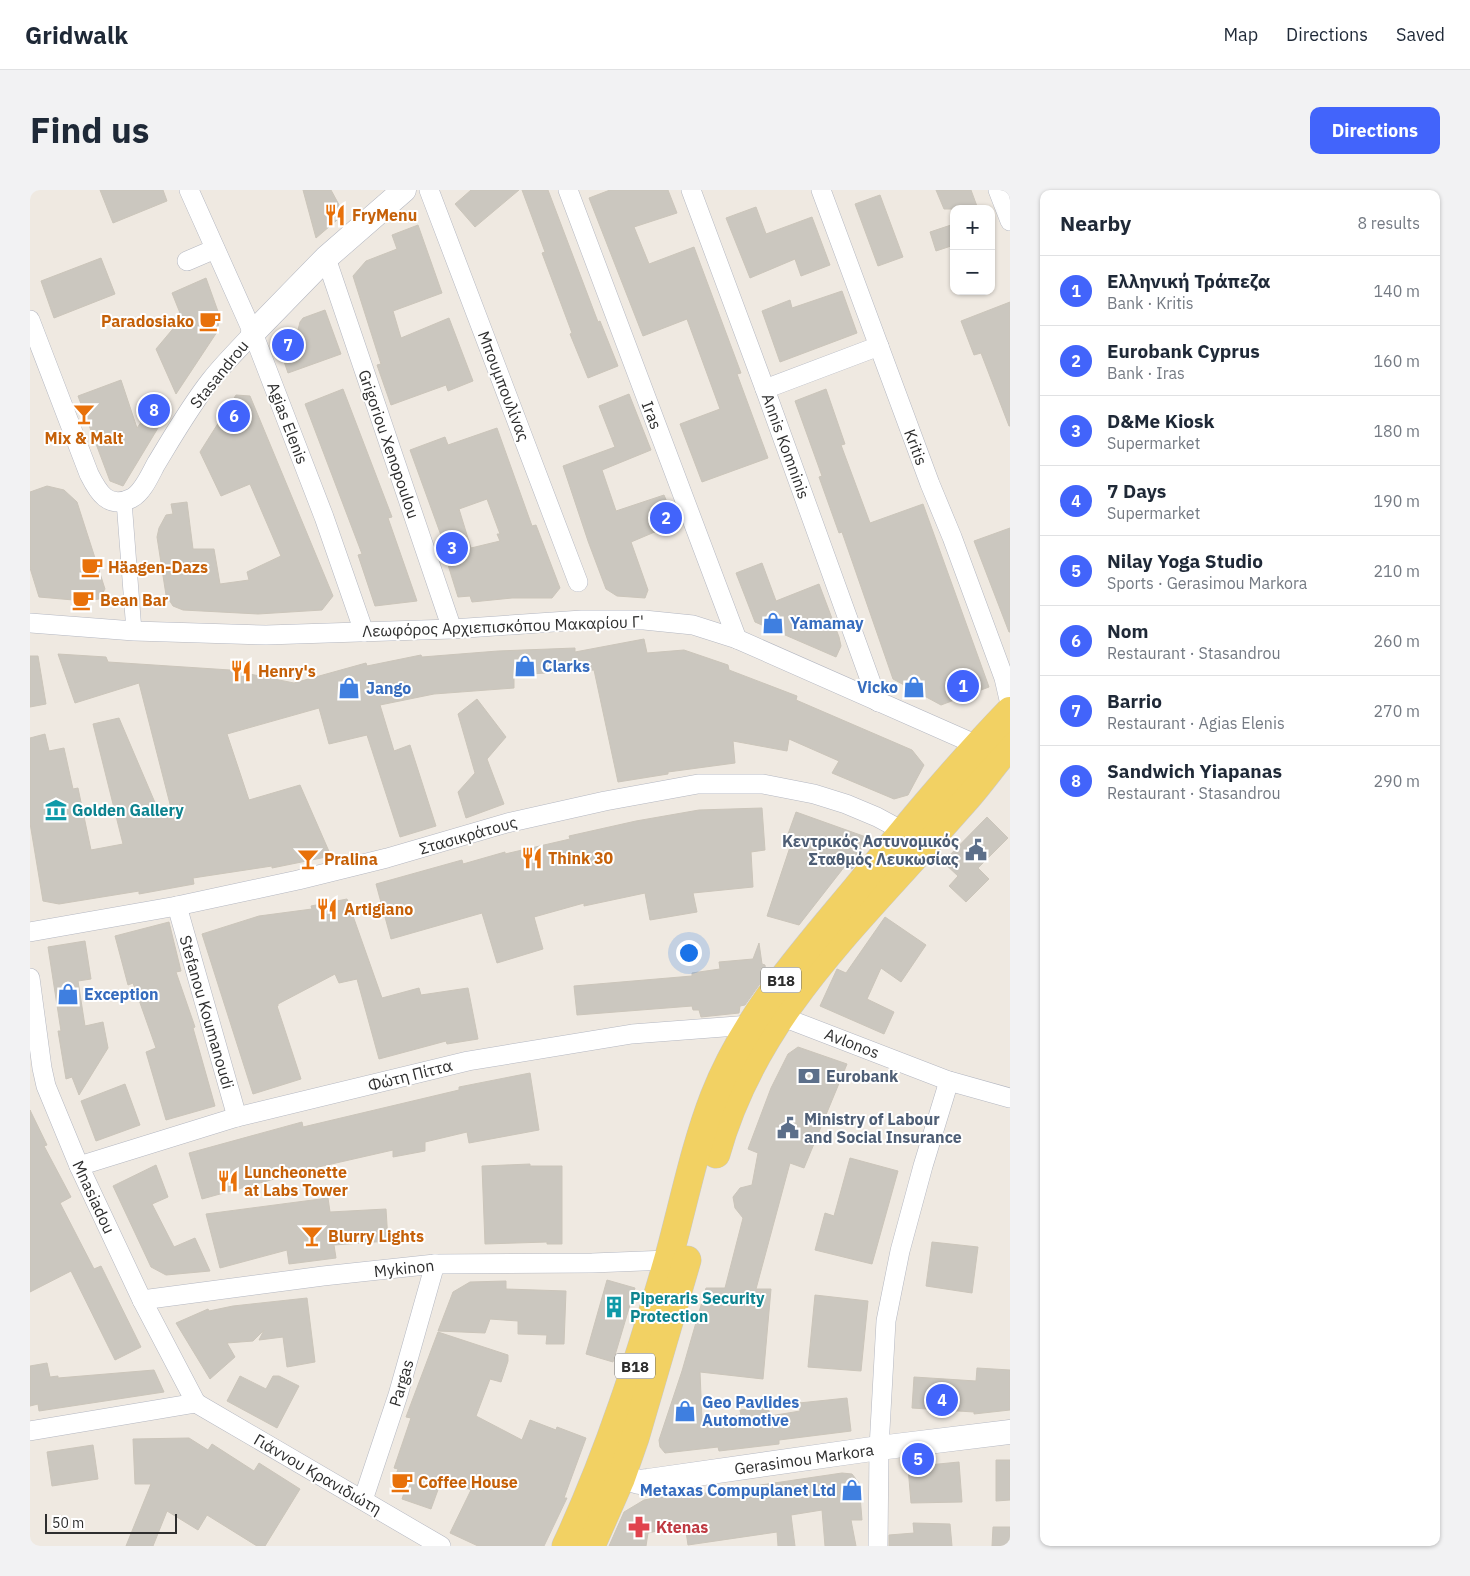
<!DOCTYPE html>
<html lang="en">
<head>
<meta charset="utf-8">
<style>
  body { margin:0; font-family:"IBM Plex Sans",sans-serif; background:#f2f2f3; color:#1f2937 }
  .controls { position:absolute; right:15px; top:15px; display:grid; overflow:hidden; border-radius:10px; box-shadow:0 1px 4px #0004 }
  .controls button { width:45px; height:45px; display:grid; place-items:center; padding:0; border:0; border-bottom:1px solid #e0e1e3; background:#fff; color:#1f2937; font:25px sans-serif }
  .scale { position:absolute; left:15px; bottom:12px; width:132px; box-sizing:border-box; padding-left:5px; border:2px solid #2e2e2e; border-top:0; font-size:14px; line-height:18px; white-space:nowrap; color:#2e2e2e; -webkit-text-stroke:4px #fff; paint-order:stroke }
  .you { position:absolute; left:658px; top:762px; width:18px; height:18px; margin:-12px; border:4px solid #fff; border-radius:50%; background:#1a73e8; box-shadow:0 0 0 8px #1a73e833 }
  .badge { display:grid; place-items:center; width:32px; height:32px; border-radius:50%; background:#4264fb; color:#fff; font-size:16px; font-weight:700 }
  .pin { position:absolute; translate:-50% -50%; border:2px solid #fff; box-shadow:0 1px 5px #0006 }
  .list { margin:0; padding:0; list-style:none }
  h2 { display:flex; justify-content:space-between; align-items:center; height:65px; margin:0; padding:0 20px; font-size:21px }
  h2 small { font-size:16px; font-weight:400; color:#747a83 }
  .list li { display:grid; grid-template-columns:32px 1fr auto; gap:15px; align-items:center; box-sizing:border-box; height:70px; padding:0 20px; border-top:1px solid #e0e1e3 }
  .list b { display:block; font-size:19px; white-space:nowrap }
  .list p { margin:0; font-size:16px; white-space:nowrap; color:#747a83 }
  .list em { font-size:16px; font-style:normal; color:#747a83 }
  .map { position:relative; flex:none; width:980px; height:1356px; overflow:hidden; border-radius:10px }
  header { display:flex; align-items:center; gap:30px; box-sizing:border-box; height:70px; padding:0 25px; background:#fff; border-bottom:1px solid #e0e1e3 }
  header strong { font-size:24px }
  nav { display:flex; gap:28px; margin-inline-start:auto; font-size:18px }
  .intro { display:flex; align-items:center; justify-content:space-between; box-sizing:border-box; height:120px; padding:0 30px }
  h1 { margin:0; font-size:35px }
  .button { padding:12px 22px; border-radius:10px; background:#4264fb; color:#fff; font-size:18px; font-weight:700 }
  main { display:flex; gap:30px; padding:0 30px }
  aside { flex:1; background:#fff; border-radius:10px; box-shadow:0 1px 4px #0004 }
  .map>svg:first-child { display:block }
  .building { fill:#cbc7bf; stroke:#cbc5ba; fill-rule:evenodd }
  .lines { fill:none; stroke-linecap:round; stroke-linejoin:round }
  .pedestrian-casing { stroke:#b4b7c1; stroke-width:16 }
  .minor-casing { stroke:#b4b7c1; stroke-width:20 }
  .tertiary-casing { stroke:#b4b7c1; stroke-width:25 }
  .primary-casing { stroke:#c9c9c9; stroke-width:29 }
  .pedestrian { stroke:#fff; stroke-width:15 }
  .minor { stroke:#fff; stroke-width:19 }
  .tertiary { stroke:#fff; stroke-width:24 }
  .primary { stroke:#f2d163; stroke-width:28 }
  .labels { text-anchor:middle; dominant-baseline:central; stroke-width:4; stroke-linejoin:round; paint-order:stroke }
  .shield { fill:#fff; stroke:#6d6d6d; stroke-width:1 }
  .shield-label { font-size:15px; font-weight:bold; fill:#2e2e2e }
  .food-label { font-size:16px; font-weight:bold; fill:#c56008; stroke:#fff; text-anchor:start }
  .street-label { font-size:16px; fill:#2e2e2e; stroke:#fff }
  .shop-label { font-size:16px; font-weight:bold; fill:#366cbe; stroke:#fff; text-anchor:start }
  .culture-label { font-size:16px; font-weight:bold; fill:#0d838f; stroke:#fff; text-anchor:start }
  .service-label { font-size:16px; font-weight:bold; fill:#4e5e75; stroke:#fff; text-anchor:start }
  .health-label { font-size:16px; font-weight:bold; fill:#be3a42; stroke:#fff; text-anchor:start }
</style>
</head>
<body>
<header>
<strong>Gridwalk</strong>
<nav><a>Map</a><a>Directions</a><a>Saved</a></nav>
</header>
<div class="intro"><h1>Find us</h1><a class="button">Directions</a></div>
<main>
<div class="map">
<svg width="980" height="1356" viewBox="0 0 980 1356">
  <rect width="100%" height="100%" fill="#efe9e1"/>
  <g class="building">
    <path d="M70,0H133L137,11L83,33Z"/>
    <path d="M273,0H301L314,24L286,48Z"/>
    <path d="M441,0H489L445,37L425,14Z"/>
    <path d="M492,0H518L568,132L570,131L588,176L558,188L540,144L542,143L512,63L515,62Z"/>
    <path d="M580,0H638L647,23L604,37L619,74L664,57L711,183L707,184L738,268L672,292L650,234L690,219L657,129L613,146L559,8Z"/>
    <path d="M906,0H941L948,19H914Z"/>
    <path d="M850,5L873,67L848,76L825,14Z"/>
    <path d="M726,17L736,44L782,27L800,75L771,86L765,69L720,88L696,28Z"/>
    <path d="M924,34V55L906,61L900,42Z"/>
    <path d="M388,35L412,103L363,121L371,148L419,128L443,191L418,201L416,195L361,215L347,175L351,174L323,86L336,71L367,59L362,45Z"/>
    <path d="M71,68L85,104L24,128L11,91Z"/>
    <path d="M176,88L190,127L187,142L146,204L126,159L152,128L142,103Z"/>
    <path d="M812,101L827,143L750,172L732,121L760,110L762,118Z"/>
    <path d="M980,112V236H979L951,163L944,165L931,131Z"/>
    <path d="M295,120L311,164L258,183L248,154V151L253,145L268,140L270,132L273,128Z"/>
    <path d="M91,190L107,238L124,214L137,223L93,296L80,291L48,206Z"/>
    <path d="M313,199L362,327L358,328L387,411L345,416L328,365L332,364L275,214Z"/>
    <path d="M796,199L815,254L811,255L840,333L893,314L959,497L911,515L863,489L812,342L809,343L789,287L792,286L765,211Z"/>
    <path d="M599,204L621,260L572,280L586,321L634,305L646,333L601,352L618,400L615,408L587,406L576,399L558,351L533,276L585,257L569,216Z"/>
    <path d="M206,205L220,206L303,406L292,420L228,424L153,420L143,416L136,405L127,347L129,338L136,325L143,324L141,314L157,312L163,359H184L190,394L219,390L217,382L251,366L220,294L191,306L170,262Z"/>
    <path d="M467,238L502,336L506,335L530,398L522,408H482L442,412L440,406L428,407L410,349L412,348L380,260L415,247L418,255ZM457,309L470,344H467L470,351L441,358L429,319Z"/>
    <path d="M17,296L34,300L47,312L75,399L69,409L55,411L9,407L0,378V302Z"/>
    <path d="M980,338V442H979L944,351Z"/>
    <path d="M732,373L746,411L789,394L809,447L811,456L806,467L725,432L706,383Z"/>
    <path d="M614,449L617,463L654,460L698,475L699,480L767,506L766,510L882,560L894,575L878,605L864,609L802,583L809,571L759,549L757,561L703,551L705,573L638,582V584L588,592L564,480L484,485V498L404,504L350,515L364,561L380,555L406,636L370,647L337,545L299,554L289,518L197,544L219,610L270,595L301,666L242,678V676L163,688L164,694L109,704V701L29,714L13,711L0,633V548L15,544L19,561L34,558L43,599L48,598L61,660L93,654L63,534L89,528L129,622L141,618L109,493L45,513L28,464L76,467L78,472L200,480L264,493L336,473L337,476L391,465L392,467L468,461L545,458V462Z"/>
    <path d="M0,466H8L16,514L0,517Z"/>
    <path d="M447,509L476,547L457,569L474,614L436,628L428,602L445,583L428,524Z"/>
    <path d="M732,618L735,660L721,662L723,697L663,703L667,722L620,730L615,703L554,716V713L504,727L513,759L467,773L452,723L361,749L346,694L432,670L433,674L475,662V664L540,649L539,646L606,631L669,620Z"/>
    <path d="M766,622L836,647L826,674L822,679L815,676L769,735L737,726L760,657L753,658Z"/>
    <path d="M957,627L978,648L948,678L959,689L936,712L919,696L928,686L913,672Z"/>
    <path d="M317,709L352,808L389,798L391,805L438,798L448,849L417,854L416,851L349,869L327,789L309,793L305,784L248,814V816H247L271,889L223,904L172,744L229,726L282,719L281,716Z"/>
    <path d="M855,727L896,755L871,792L851,778L837,809L864,822L854,844L790,816L807,779L816,783Z"/>
    <path d="M139,732L151,781L146,782L165,837L163,838L185,916L136,930L116,862L126,858L103,793L98,795L85,746Z"/>
    <path d="M55,751L61,789L48,791L55,836L73,832L78,858L49,905L42,887L36,889L28,841H31L18,757Z"/>
    <path d="M729,753L732,774L735,775L736,785L715,815L710,816L709,823L671,827L669,820H663L662,816L547,825L544,796L662,786V783L690,779L689,772L723,769Z"/>
    <path d="M768,857L817,874L774,978L760,973L726,1099H741L733,1189L670,1182L672,1230L711,1225L710,1220L738,1216L740,1226L770,1221L769,1213L817,1208L821,1241L749,1250V1254L689,1261L688,1257L635,1263L630,1257L629,1250L652,1181L676,1098H695L713,1028L705,1018L703,1007L710,998L722,995L728,963L718,959L741,898L758,864Z"/>
    <path d="M500,883L509,940L439,953L437,942L395,952V961L363,967V960L284,978L172,1009L159,963L272,932L273,937L429,900V897Z"/>
    <path d="M95,894L110,935L66,951L51,911Z"/>
    <path d="M0,920L17,955L14,956L41,1007L30,1013L64,1079L71,1076L111,1157L85,1170L41,1081L0,1102Z"/>
    <path d="M820,968L868,981L842,1074L785,1060L795,1023L804,1026Z"/>
    <path d="M500,974V976H532V1054H517V1052L455,1054L452,976Z"/>
    <path d="M126,975L138,1007L122,1014L144,1057L165,1048L180,1081L136,1085L121,1077L83,996Z"/>
    <path d="M298,1008L300,1022L356,1019L358,1051L304,1055L306,1068L259,1074L257,1060L190,1078L176,1024Z"/>
    <path d="M902,1052L948,1057L942,1103L896,1096Z"/>
    <path d="M577,1090L605,1098L583,1172L556,1164Z"/>
    <path d="M476,1091V1099L536,1101L534,1154H516L517,1145L488,1144V1131L460,1129L455,1143L408,1141L423,1102L440,1092Z"/>
    <path d="M785,1105L838,1111L831,1181L778,1177Z"/>
    <path d="M277,1108L285,1172L257,1177L253,1147L229,1150L234,1140L223,1151L197,1153L205,1167L180,1189L146,1133L178,1119L179,1121L203,1116Z"/>
    <path d="M408,1142L478,1165V1171L471,1192L460,1189L446,1226L492,1250L500,1230L526,1240L527,1237L556,1248L534,1308H537L514,1356H448L420,1343L441,1300L413,1286L401,1319L372,1309L374,1303L361,1298L368,1279L364,1278L381,1228L376,1227Z"/>
    <path d="M17,1173L20,1187L28,1186V1188L124,1180L134,1202L9,1221L8,1214L0,1216V1176Z"/>
    <path d="M947,1178L980,1180V1220L944,1224V1222L882,1218L884,1187L946,1191Z"/>
    <path d="M210,1186L236,1199L243,1186H249L269,1196L247,1238L197,1211Z"/>
    <path d="M159,1248L178,1260L182,1254L224,1281L229,1273L270,1299L235,1356H227L177,1325L168,1340L137,1321L123,1356H96L121,1294H105L103,1249Z"/>
    <path d="M63,1255L68,1289L22,1296L17,1262Z"/>
    <path d="M966,1270H980V1310L966,1311Z"/>
    <path d="M929,1272L932,1312L881,1313L878,1277Z"/>
    <path d="M812,1283L822,1284L829,1293L832,1330H821L826,1356H795L792,1320L761,1325L765,1356H748L747,1342L658,1355L655,1335L618,1343L616,1356H579L594,1322L614,1310L635,1306L636,1309Z"/>
    <path d="M883,1333L920,1334L922,1356H859V1345L884,1343Z"/>
    <path d="M963,1337H980V1356H962Z"/>
  </g>
  <g class="lines">
    <g class="pedestrian-casing">
      <path id="pedestrian" d="M94,311L104,441"/>
    </g>
    <g class="minor-casing">
      <g id="minor">
        <path d="M159,0L223,143L294,327L334,442"/>
        <path d="M399,0L548,392"/>
        <path d="M538,0L707,449"/>
        <path d="M661,0L735,199L848,512"/>
        <path d="M791,0L900,294L922,347L974,488L980,514"/>
        <path d="M968,0L980,31"/>
        <path d="M296,68L422,439"/>
        <path d="M157,71L185,59"/>
        <path d="M0,130L59,284C68,302 78,320 102,308C113,302 120,285 126,274C143,246 159,218 180,191C193,174 209,159 223,143"/>
        <path d="M735,199L849,156"/>
        <path d="M0,433L104,441L236,445L422,439L552,430H614L663,435L707,449L947,555"/>
        <path d="M147,716L207,927"/>
        <path d="M0,742L147,716L268,690L357,668L477,633L575,611L668,594H733L784,604L816,614L847,627L873,641"/>
        <path d="M0,788L12,878L16,896L49,976L112,1110L166,1213"/>
        <path d="M750,826L919,891L980,908"/>
        <path d="M49,976L207,927L438,871L602,844L720,835"/>
        <path d="M112,1110L293,1086L405,1074L562,1073L638,1070"/>
        <path d="M166,1213L411,1356"/>
        <path d="M0,1241L166,1213"/>
        <path d="M333,1310L368,1205L405,1074"/>
        <path d="M848,1356L849,1258L856,1131L870,1061L893,976L919,891"/>
      </g>
    </g>
    <g class="tertiary-casing">
      <g id="tertiary">
        <path d="M223,143L296,68L374,0"/>
        <path d="M574,1282L609,1292L618,1291L849,1258L980,1242"/>
      </g>
    </g>
    <g class="primary-casing">
      <g id="primary">
        <path d="M686,964C720,840 806,754 889,662C905,644 921,626 937,608C952,591 965,572 980,555"/>
        <path d="M536,1356C579,1264 610,1167 638,1070C653,1016 664,959 684,907C715,827 771,765 825,700C875,639 925,578 980,521"/>
        <path d="M561,1356L591,1288L605,1248L657,1070"/>
      </g>
    </g>
    <use href="#pedestrian" class="pedestrian"/>
    <use href="#minor" class="minor"/>
    <use href="#tertiary" class="tertiary"/>
    <use href="#primary" class="primary"/>
  </g>
  <defs>
    <g id="restaurant-bare" transform="scale(1.725)"><path d="M-5-6h1v4h1v-4h1v4h1v-4h1v5L-1.5 .5V6h-2V.5L-5-1ZM5-6V6H3V1.5H1.5Q1.5-4 5-6Z" fill="#e8710a" stroke="#fff" stroke-width="2.5" paint-order="stroke"/></g>
    <g id="cafe-bare" transform="scale(1.725)"><path d="M-5.5-4.5H6V0H3Q3 3.5 0 3.5H-2.5Q-5.5 3.5-5.5 0ZM3-3.2v2h1.7v-2ZM-6 4.5H4V6H-6Z" fill="#e8710a" stroke="#fff" stroke-width="2.5" paint-order="stroke"/></g>
    <g id="bar-bare" transform="scale(1.725)"><path d="M-6-5H6L.8 .8V4.5H3.5V6h-7V4.5H-.8V.8Z" fill="#e8710a" stroke="#fff" stroke-width="2.5" paint-order="stroke"/></g>
    <g id="shop-bare" transform="scale(1.725)"><path d="M-5-2.5h2.3a2.7 3.5 0 0 1 5.4 0H5L5.5 6h-11ZM-1.5-2.5h3a1.5 2.3 0 0 0-3 0Z" fill="#3f7fe0" stroke="#fff" stroke-width="2.5" paint-order="stroke"/></g>
    <g id="museum-bare" transform="scale(1.725)"><path d="M0-6L6-3V-2H-6V-3ZM-5-1h2V3h-2ZM-1-1h2V3h-2ZM3-1h2V3H3ZM-6 4H6V6H-6Z" fill="#0f9aa8" stroke="#fff" stroke-width="2.5" paint-order="stroke"/></g>
    <g id="civic-bare" transform="scale(1.725)"><path d="M-.6-6.5H3V-4.5H.6V-3L4-1V1h2V6H-6V1h2V-1L-.6-3ZM-1.2 2.5V6h2.4V2.5Z" fill="#5c6f8a" stroke="#fff" stroke-width="2.5" paint-order="stroke"/></g>
    <g id="bank-bare" transform="scale(1.725)"><path d="M-6-4H6V4H-6ZM0-2.3a2.3 2.3 0 1 0 0 4.6a2.3 2.3 0 1 0 0-4.6Z" fill="#5c6f8a" stroke="#fff" stroke-width="2.5" paint-order="stroke"/></g>
    <g id="building-bare" transform="scale(1.725)"><path d="M-4-6H4V6H1V3H-1V6H-4ZM-2.5-4.3h1.7v1.8h-1.7ZM.8-4.3h1.7v1.8H.8ZM-2.5-1h1.7V.8h-1.7ZM.8-1h1.7V.8H.8Z" fill="#0f9aa8" stroke="#fff" stroke-width="2.5" paint-order="stroke"/></g>
    <g id="pharmacy-bare" transform="scale(1.725)"><path d="M-2-6h4v4h4v4h-4v4h-4v-4h-4v-4h4Z" fill="#e0444e" stroke="#fff" stroke-width="2.5" paint-order="stroke"/></g>
  </defs>
  <g fill-rule="evenodd">
    <use href="#restaurant-bare" x="305" y="25"/>
    <use href="#cafe-bare" x="180" y="131"/>
    <use href="#bar-bare" x="54" y="224"/>
    <use href="#cafe-bare" x="62" y="377"/>
    <use href="#cafe-bare" x="53" y="410"/>
    <use href="#shop-bare" x="743" y="433"/>
    <use href="#shop-bare" x="495" y="476"/>
    <use href="#restaurant-bare" x="211" y="481"/>
    <use href="#shop-bare" x="884" y="497"/>
    <use href="#shop-bare" x="319" y="498"/>
    <use href="#museum-bare" x="26" y="620"/>
    <use href="#civic-bare" x="946" y="660"/>
    <use href="#restaurant-bare" x="502" y="668"/>
    <use href="#bar-bare" x="278" y="669"/>
    <use href="#restaurant-bare" x="297" y="719"/>
    <use href="#shop-bare" x="38" y="804"/>
    <use href="#bank-bare" x="779" y="886"/>
    <use href="#civic-bare" x="758" y="938"/>
    <use href="#restaurant-bare" x="198" y="991"/>
    <use href="#bar-bare" x="282" y="1046"/>
    <use href="#building-bare" x="584" y="1117"/>
    <use href="#shop-bare" x="655" y="1221"/>
    <use href="#cafe-bare" x="372" y="1292"/>
    <use href="#shop-bare" x="822" y="1300"/>
    <use href="#pharmacy-bare" x="609" y="1337"/>
  </g>
  <g class="labels">
    <g class="shield">
      <rect x="731" y="777.5" width="40" height="25" rx="4"/>
      <rect x="585" y="1163.5" width="40" height="25" rx="4"/>
    </g>
    <g class="shield-label">
      <text x="751" y="790">B18</text>
      <text x="605" y="1176">B18</text>
    </g>
    <g class="food-label">
      <text x="322" y="25">FryMenu</text>
      <text x="164" y="131" text-anchor="end">Paradosiako</text>
      <text x="54" y="248" text-anchor="middle">Mix &amp; Malt</text>
      <text x="78" y="377">Häagen-Dazs</text>
      <text x="70" y="410">Bean Bar</text>
      <text x="228" y="481">Henry's</text>
      <text x="518" y="668">Think 30</text>
      <text x="294" y="669">Pralina</text>
      <text x="314" y="719">Artigiano</text>
      <text x="214" y="982">Luncheonette<tspan x="214" dy="18">at Labs Tower</tspan></text>
      <text x="298" y="1046">Blurry Lights</text>
      <text x="388" y="1292">Coffee House</text>
    </g>
    <g class="street-label">
      <text transform="translate(189 184) rotate(-51)">Stasandrou</text>
      <text transform="translate(474 196) rotate(69)">Μπουμπουλίνας</text>
      <text transform="translate(622 225) rotate(69)">Iras</text>
      <text transform="translate(258 233) rotate(69)">Agias Elenis</text>
      <text transform="translate(359 254) rotate(71)">Grigoriou Xenopoulou</text>
      <text transform="translate(756 256) rotate(70)">Annis Komninis</text>
      <text transform="translate(886 257) rotate(69)">Kritis</text>
      <text transform="translate(473 436) rotate(-2)">Λεωφόρος Αρχιεπισκόπου Μακαρίου Γ'</text>
      <text transform="translate(438 645) rotate(-16)">Στασικράτους</text>
      <text transform="translate(177 822) rotate(74)">Stefanou Koumanoudi</text>
      <text transform="translate(822 853) rotate(21)">Avlonos</text>
      <text transform="translate(380 885) rotate(-14)">Φώτη Πίττα</text>
      <text transform="translate(64 1007) rotate(65)">Mnasiadou</text>
      <text transform="translate(374 1078) rotate(-6)">Mykinon</text>
      <text transform="translate(371 1193) rotate(-73)">Pargas</text>
      <text transform="translate(774 1269) rotate(-8)">Gerasimou Markora</text>
      <text transform="translate(288 1284) rotate(30)">Γιάννου Κρανιδιώτη</text>
    </g>
    <g class="shop-label">
      <text x="760" y="433">Yamamay</text>
      <text x="512" y="476">Clarks</text>
      <text x="868" y="497" text-anchor="end">Vicko</text>
      <text x="336" y="498">Jango</text>
      <text x="54" y="804">Exception</text>
      <text x="672" y="1212">Geo Pavlides<tspan x="672" dy="18">Automotive</tspan></text>
      <text x="806" y="1300" text-anchor="end">Metaxas Compuplanet Ltd</text>
    </g>
    <g class="culture-label">
      <text x="42" y="620">Golden Gallery</text>
      <text x="600" y="1108">Piperaris Security<tspan x="600" dy="18">Protection</tspan></text>
    </g>
    <g class="service-label">
      <text x="929" y="651" text-anchor="end">Κεντρικός Αστυνομικός<tspan x="929" dy="18">Σταθμός Λευκωσίας</tspan></text>
      <text x="796" y="886">Eurobank</text>
      <text x="774" y="929">Ministry of Labour<tspan x="774" dy="18">and Social Insurance</tspan></text>
    </g>
    <g class="health-label">
      <text x="626" y="1337">Ktenas</text>
    </g>
  </g>
</svg>
<div class="controls">
<button>+</button>
<button>−</button>
</div>
<div class="scale">50 m</div>
<div class="you"></div>
<div class="pin badge" style="left:933px;top:496px">1</div>
<div class="pin badge" style="left:636px;top:328px">2</div>
<div class="pin badge" style="left:422px;top:358px">3</div>
<div class="pin badge" style="left:912px;top:1210px">4</div>
<div class="pin badge" style="left:888px;top:1269px">5</div>
<div class="pin badge" style="left:204px;top:226px">6</div>
<div class="pin badge" style="left:258px;top:155px">7</div>
<div class="pin badge" style="left:124px;top:220px">8</div>
</div>
<aside>
<h2>Nearby<small>8 results</small></h2>
<ul class="list">
<li><span class="badge">1</span><div><b>Ελληνική Τράπεζα</b><p>Bank · Kritis</p></div><em>140 m</em></li>
<li><span class="badge">2</span><div><b>Eurobank Cyprus</b><p>Bank · Iras</p></div><em>160 m</em></li>
<li><span class="badge">3</span><div><b>D&amp;Me Kiosk</b><p>Supermarket</p></div><em>180 m</em></li>
<li><span class="badge">4</span><div><b>7 Days</b><p>Supermarket</p></div><em>190 m</em></li>
<li><span class="badge">5</span><div><b>Nilay Yoga Studio</b><p>Sports · Gerasimou Markora</p></div><em>210 m</em></li>
<li><span class="badge">6</span><div><b>Nom</b><p>Restaurant · Stasandrou</p></div><em>260 m</em></li>
<li><span class="badge">7</span><div><b>Barrio</b><p>Restaurant · Agias Elenis</p></div><em>270 m</em></li>
<li><span class="badge">8</span><div><b>Sandwich Yiapanas</b><p>Restaurant · Stasandrou</p></div><em>290 m</em></li>
</ul>
</aside>
</main>
</body>
</html>
